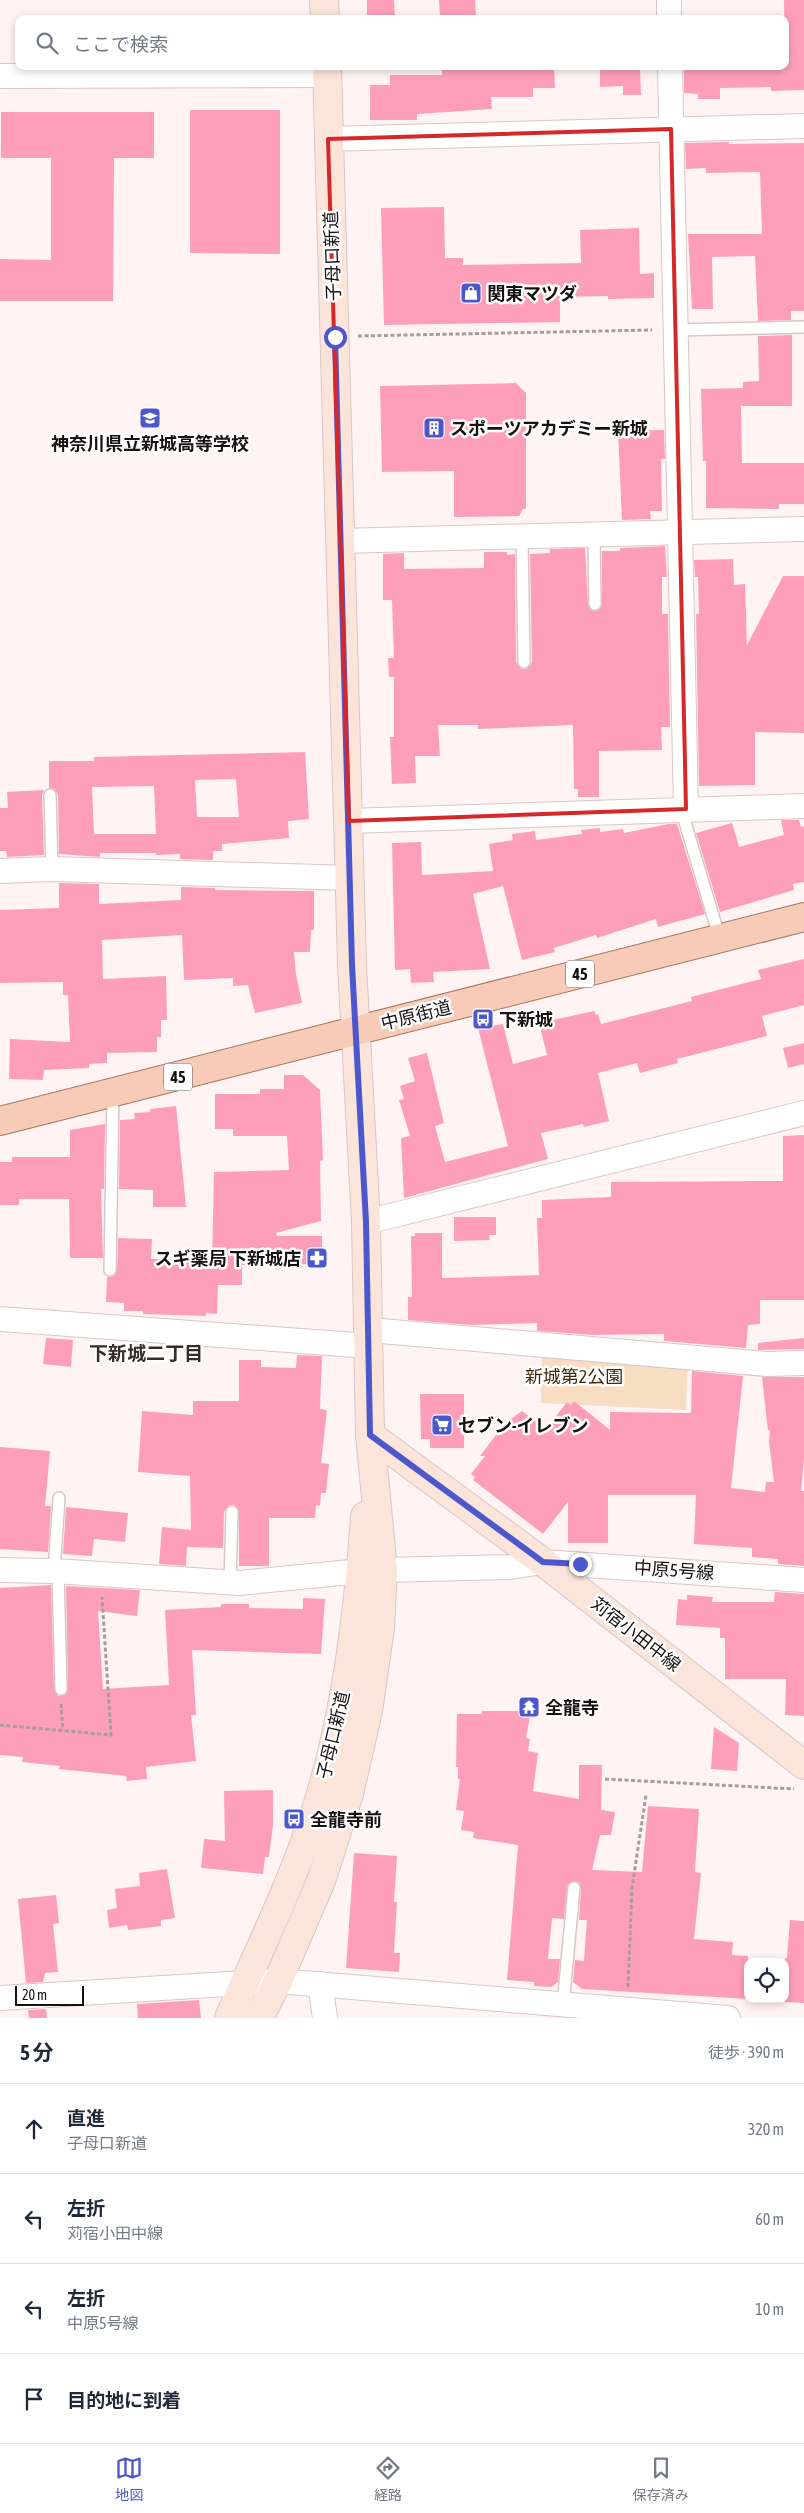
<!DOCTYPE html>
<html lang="ja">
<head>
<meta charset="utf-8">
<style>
  body { margin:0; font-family:"Asap Condensed","Noto Sans JP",sans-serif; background:#f2f2f3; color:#1f2937 }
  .controls { position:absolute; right:15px; bottom:15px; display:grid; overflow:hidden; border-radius:10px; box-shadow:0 2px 8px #0003 }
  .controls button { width:45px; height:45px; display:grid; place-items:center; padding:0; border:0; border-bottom:1px solid #e0e1e3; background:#fff; color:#1f2937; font:25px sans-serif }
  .scale { position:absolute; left:15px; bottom:12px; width:69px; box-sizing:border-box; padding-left:5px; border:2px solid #171111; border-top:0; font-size:14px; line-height:18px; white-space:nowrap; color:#171111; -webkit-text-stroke:4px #fff; paint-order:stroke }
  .stop { position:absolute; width:15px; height:15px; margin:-11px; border:4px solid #4c57cc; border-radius:50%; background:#fff }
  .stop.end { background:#4c57cc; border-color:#fff; box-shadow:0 1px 5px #0008 }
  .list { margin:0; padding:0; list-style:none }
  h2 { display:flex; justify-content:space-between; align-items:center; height:65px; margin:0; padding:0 20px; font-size:21px }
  h2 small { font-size:16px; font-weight:400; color:#747a83 }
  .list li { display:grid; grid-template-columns:32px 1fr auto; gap:15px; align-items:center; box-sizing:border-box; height:90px; padding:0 20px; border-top:1px solid #e0e1e3 }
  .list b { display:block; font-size:19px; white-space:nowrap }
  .list p { margin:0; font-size:16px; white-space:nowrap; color:#747a83 }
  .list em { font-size:16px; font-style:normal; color:#747a83 }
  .icon { flex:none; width:28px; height:28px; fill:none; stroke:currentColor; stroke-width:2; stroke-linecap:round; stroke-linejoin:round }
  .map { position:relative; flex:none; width:804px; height:2018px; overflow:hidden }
  .search { position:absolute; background:#fff; box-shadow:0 2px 8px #0003; left:15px; right:15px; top:15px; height:55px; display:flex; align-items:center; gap:12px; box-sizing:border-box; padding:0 18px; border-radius:10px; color:#747a83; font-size:19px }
  .sheet { height:425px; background:#fff }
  nav { display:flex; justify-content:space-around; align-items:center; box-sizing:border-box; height:70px; border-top:1px solid #e0e1e3; background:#fff; font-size:14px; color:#747a83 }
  nav a { display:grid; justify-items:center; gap:2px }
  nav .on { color:#4c57cc }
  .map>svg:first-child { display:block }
  .green { fill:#f7ddc2 }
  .building { fill:#fe9fba; fill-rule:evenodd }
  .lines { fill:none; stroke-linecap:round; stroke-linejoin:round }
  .lane-casing { stroke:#d8c7c6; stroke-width:14 }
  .street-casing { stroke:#d8c7c6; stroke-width:26 }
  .secondary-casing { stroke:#d8c7c6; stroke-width:30 }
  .primary-casing { stroke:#a5745e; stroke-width:30 }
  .path { stroke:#a59c9b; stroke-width:3; stroke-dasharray:4 2.5; stroke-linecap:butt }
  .lane { stroke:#fff; stroke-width:11 }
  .street { stroke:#fff; stroke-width:24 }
  .secondary { stroke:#fbe5db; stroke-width:28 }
  .primary { stroke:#f7cbb7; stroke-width:28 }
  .route { stroke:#4c57cc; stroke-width:6 }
  .marked { fill:none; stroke:#d62828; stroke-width:4; stroke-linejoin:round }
  .labels { text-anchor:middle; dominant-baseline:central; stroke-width:5; stroke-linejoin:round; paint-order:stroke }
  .shield { fill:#fff; stroke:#5d5858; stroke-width:1 }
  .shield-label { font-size:16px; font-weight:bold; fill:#171111 }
  .street-label { font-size:18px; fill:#171111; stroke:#fff }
  .poi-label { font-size:18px; font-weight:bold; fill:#171111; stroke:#fff; text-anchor:start }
  .park-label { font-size:18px; fill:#432909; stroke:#fff }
  .neighbourhood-label { font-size:19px; font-weight:bold; fill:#382c2b; stroke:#fff }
</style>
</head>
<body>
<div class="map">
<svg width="804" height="2018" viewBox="0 0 804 2018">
  <rect width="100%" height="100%" fill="#fff4f3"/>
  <path class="green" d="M542,1345L688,1357L686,1410L541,1403Z"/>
  <g class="building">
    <path d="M367,0H394L395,19H367Z"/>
    <path d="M439,0H475L476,19H440Z"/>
    <path d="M784,0H804V90L771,91V87L720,88V99H698V94L684,93V66L785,67Z"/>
    <path d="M442,66H554L555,88H533V97H491L492,109L417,114V120H370V85H390V75H442Z"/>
    <path d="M600,66H640L641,95H623V86L600,87Z"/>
    <path d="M190,110H280V254L190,253Z"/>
    <path d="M1,112H154V158H114L113,301H0V259L51,260V158H1Z"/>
    <path d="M729,142V144L804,143V311H791V320L758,321L755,256L712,257L713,309H692L688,234H762L760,172L706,173V168L686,169L685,143Z"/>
    <path d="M444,207L445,258H463V265L581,263L580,230L639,228L640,274L654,273V298L608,299V296L560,297V322L384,325L381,208Z"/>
    <path d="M792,335V406H741L742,463H804V504H779V509L706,508V461H703L701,389L743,388V382L759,381L758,336Z"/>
    <path d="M516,383L526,393V509H523L519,516L454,517V471L382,472L380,386Z"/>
    <path d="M664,430L665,459H661L662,511H650L651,519L622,520L618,431Z"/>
    <path d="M665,546L667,577H662V614H668L670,727H661L662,750L599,751V797H578V789H574L573,725L478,729V725H438L440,756H415L416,783L392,784L390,737H394V677H389L388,658H394L392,600H383V554L404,553V569L484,568V552H507V555L515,554L516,662L520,668L525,669L530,666L532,662L530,554L550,553V549L585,548L588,605L591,610L596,611L601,608L602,604V551H620V548Z"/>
    <path d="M733,559L734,585L745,584L747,645L783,576H804V733L755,732V785L699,786L696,614H699L698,577H695L694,560Z"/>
    <path d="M305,752L309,819L288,821L289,838L222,844V851H213V860L180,859V854L156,855V853H100V857L59,854L58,795L54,789L49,788V761H94V757ZM236,779L239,817H197L195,780ZM154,786L156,834H94L92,787Z"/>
    <path d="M44,790L42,795L44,855L7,857L6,851H0V808H8L7,792Z"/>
    <path d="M781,820H799L801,827L804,826V882L793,884L794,890L720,912L696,833L732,823L739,847L784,835Z"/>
    <path d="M669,824H677L705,914L658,927L656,919L597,938L596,935L554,948L555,952L522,960L503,886L473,894L490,969L433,972L434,982L411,983L410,969L395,970L392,843L421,842L422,875L493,871L489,844L513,840L512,834L535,831L536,840L582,834L581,830L600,828V832L623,829L624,833Z"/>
    <path d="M59,883L99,884V904L181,900V887L215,888V890L314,891V930H311L310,952H294L296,974L302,1003L255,1013L248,985L233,986V978L184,980L182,935L102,940L103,979L166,976L167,1020H161V1037H157V1052L107,1053V1063L89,1064V1068L44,1070L43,1080L9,1079L10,1039L70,1042L68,995H63V982L0,983V910L59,908Z"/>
    <path d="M804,959V1005L762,1016L767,1036L677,1059L678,1063L640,1073L637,1063L598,1073L609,1121L584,1127L583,1124L541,1133L548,1159L404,1198L401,1138L410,1136L399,1100L404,1099L400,1086L415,1081L408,1058L427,1053L444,1123L435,1126L445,1162L508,1146L478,1028L503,1024L513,1064L547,1055L539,1023L594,1011L596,1015L598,1014L601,1024L692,1001L691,997L761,979L758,970Z"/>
    <path d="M804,1043V1064L788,1068L783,1048Z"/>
    <path d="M284,1075H303L320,1090L323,1160L320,1161L321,1221L276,1233L277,1236H322V1264L242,1265V1285H218L217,1314L206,1313V1316L143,1314V1311H124V1303L106,1302L107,1277L114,1276L117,1271L118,1238L152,1239L151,1259H192V1264H212L214,1172L289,1170L287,1136H233V1129H215V1094H260V1089H284Z"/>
    <path d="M176,1106L186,1207H153V1190L119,1189L120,1120L135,1119L134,1113L150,1112V1109Z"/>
    <path d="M105,1124L104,1189H101L103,1258H70L69,1199H19V1205H0V1162H12V1157H70V1130Z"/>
    <path d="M804,1135V1300H760V1324L748,1325L746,1348L664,1341V1334L593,1335L537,1331V1323L471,1325L408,1320V1297H412L411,1236H415V1233H442V1278L539,1275L537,1218H542V1200L611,1197V1182L783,1181V1136Z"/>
    <path d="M454,1217H496V1235H489L490,1240L454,1241Z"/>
    <path d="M46,1338L73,1340L71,1367L43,1364Z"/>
    <path d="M804,1338V1349L758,1350V1343Z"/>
    <path d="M297,1355L322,1356L320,1409L327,1410L321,1463L329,1464L326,1493H321L320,1506L316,1505L315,1518H269V1566H239V1512L235,1505H229L224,1512L223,1548L187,1547L186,1566L159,1564L162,1527L191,1530L190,1476L138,1472L142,1411L193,1415V1401H239V1360H261V1367L296,1368Z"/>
    <path d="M692,1371L743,1376L731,1488L765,1492L766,1482H774L769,1442L770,1429L768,1431L762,1377H804V1459L801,1491H804V1566L778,1564V1559L752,1557V1548L694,1544L696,1495H608V1543H568V1502L543,1534L473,1480L475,1477L471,1474L485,1456H480L505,1423L522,1411L546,1429L567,1402L571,1405L574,1401L610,1430V1412L691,1413Z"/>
    <path d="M420,1394H464V1448H430V1439H421Z"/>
    <path d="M0,1447L50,1451L45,1506H51L48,1552L0,1549Z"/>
    <path d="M66,1507L128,1513L125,1542L94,1539L92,1556L63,1554Z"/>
    <path d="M51,1585L54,1689L58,1696L65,1695L68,1689L66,1586L140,1590L137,1616L98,1611L103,1689L169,1685L165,1610L221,1607V1604H249V1608L303,1609V1598L325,1599L321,1654L192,1650L196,1715H191L196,1761L146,1767L147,1779L127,1781L126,1776L59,1769L60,1766L22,1762L23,1757L0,1755V1588Z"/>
    <path d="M775,1592L804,1594V1716L785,1715L786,1679H725V1638H720V1628L676,1625L678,1599L687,1600V1595L713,1597L712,1602H774Z"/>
    <path d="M482,1711H531L526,1738L530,1739L528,1751L538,1753L533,1791L579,1799V1765H602L601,1810L615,1812L611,1835H600L592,1870L642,1872L648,1806L699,1809L695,1872L701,1873L694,1939L733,1942L732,1955L748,1956V1999L582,1989L573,1982L575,1960L584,1961L587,1920H579L581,1888L579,1882L574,1881L567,1887L564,1919L552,1918L548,1959H560L558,1982L551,1987L534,1986V1982L507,1980L518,1845L473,1838L474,1832L461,1830L464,1811L456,1810L460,1779H458V1767H456L457,1714H482Z"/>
    <path d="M714,1727L739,1743L737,1771L711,1769Z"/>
    <path d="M273,1790V1825L269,1857H265L263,1874L201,1868L204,1839L225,1841L224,1791Z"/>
    <path d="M354,1853L397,1856L394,1902H397L394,1953H400L399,1972L346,1968Z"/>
    <path d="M167,1869L175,1918L161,1920V1926L128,1930L127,1925L109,1928L107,1910L117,1908L115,1889L140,1886L139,1873Z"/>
    <path d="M56,1895L59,1923L53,1924L58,1972L45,1973L43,1982L26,1983L18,1899Z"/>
    <path d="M790,1920L804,1921V2003L785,2002V1958H787Z"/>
    <path d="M199,2000L201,2018H138L137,2004Z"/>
    <path d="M46,2009L47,2018H29L28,2010Z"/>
  </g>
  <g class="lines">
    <g class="lane-casing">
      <g id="lane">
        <path d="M675,330L804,327"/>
        <path d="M594,535L595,604"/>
        <path d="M522,538L524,662"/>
        <path d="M50,795L52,869"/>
        <path d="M681,809L720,939"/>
        <path d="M110,1270L113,1094"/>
        <path d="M54,1571L59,1498"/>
        <path d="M58,1572L61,1689"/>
        <path d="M230,1582L232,1512"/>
        <path d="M563,2005L574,1888"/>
      </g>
    </g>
    <g class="street-casing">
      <g id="street">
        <path d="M669,0V19"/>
        <path d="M670,66L686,809"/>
        <path d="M0,76L327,75"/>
        <path d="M328,139L804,126"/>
        <path d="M341,541L804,529"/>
        <path d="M349,821L804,806"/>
        <path d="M0,871L52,869L351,878"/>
        <path d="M366,1222L804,1113"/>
        <path d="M0,1319L369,1346"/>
        <path d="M369,1330L766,1364L804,1363"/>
        <path d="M0,1570L54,1571L239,1583L361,1571"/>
        <path d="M383,1570L510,1567L543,1562L804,1580"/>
        <path d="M320,1984L325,2018"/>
        <path d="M0,1998L278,1981L728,2018"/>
      </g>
    </g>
    <g class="secondary-casing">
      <g id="secondary">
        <path d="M324,0L325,19"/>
        <path d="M370,1435L543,1562L804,1765"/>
        <path d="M229,2018C258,1953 289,1889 312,1822C345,1725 358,1618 365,1516"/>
        <path d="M259,2018L278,1981L321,1881L349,1794L368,1711L380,1628L383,1570L370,1435L366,1222L352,965L327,66"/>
      </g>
    </g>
    <g class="primary-casing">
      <path id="primary" d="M0,1121L804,917"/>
    </g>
    <g class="path">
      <path d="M358,336L652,330"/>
      <path d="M61,1704L63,1730"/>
      <path d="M0,1725L111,1735L102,1597"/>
      <path d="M605,1779L794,1789"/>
      <path d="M628,1987L632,1888L646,1795"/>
    </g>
    <use href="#lane" class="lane"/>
    <use href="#street" class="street"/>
    <use href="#secondary" class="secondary"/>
    <use href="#primary" class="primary"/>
  </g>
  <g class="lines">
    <path class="route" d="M335,337L352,965L366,1222L370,1435L543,1562L580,1564"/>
  </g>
  <path class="marked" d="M671,129L686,809L349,821L328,139Z"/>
  <defs>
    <g id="shop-square" transform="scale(1.125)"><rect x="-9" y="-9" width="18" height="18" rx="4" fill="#4c57cc" stroke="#fff"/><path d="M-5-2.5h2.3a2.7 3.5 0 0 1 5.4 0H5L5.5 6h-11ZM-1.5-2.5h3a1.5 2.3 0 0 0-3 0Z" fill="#fff"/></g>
    <g id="school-square" transform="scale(1.125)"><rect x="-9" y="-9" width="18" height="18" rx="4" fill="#4c57cc" stroke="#fff"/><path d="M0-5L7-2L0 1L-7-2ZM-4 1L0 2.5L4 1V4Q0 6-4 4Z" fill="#fff"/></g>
    <g id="building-square" transform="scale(1.125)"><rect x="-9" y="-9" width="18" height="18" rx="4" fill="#4c57cc" stroke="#fff"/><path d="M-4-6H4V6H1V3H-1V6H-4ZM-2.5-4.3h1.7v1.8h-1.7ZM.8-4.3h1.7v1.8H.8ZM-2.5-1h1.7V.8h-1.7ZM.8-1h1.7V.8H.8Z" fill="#fff"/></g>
    <g id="bus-square" transform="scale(1.125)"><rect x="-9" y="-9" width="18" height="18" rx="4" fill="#4c57cc" stroke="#fff"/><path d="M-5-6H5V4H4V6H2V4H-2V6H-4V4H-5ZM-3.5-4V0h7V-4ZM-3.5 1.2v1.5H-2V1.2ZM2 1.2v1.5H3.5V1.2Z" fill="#fff"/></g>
    <g id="pharmacy-square" transform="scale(1.125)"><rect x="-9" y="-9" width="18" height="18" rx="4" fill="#4c57cc" stroke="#fff"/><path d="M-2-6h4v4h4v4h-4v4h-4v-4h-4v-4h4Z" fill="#fff"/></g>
    <g id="supermarket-square" transform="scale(1.125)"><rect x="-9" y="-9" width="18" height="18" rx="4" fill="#4c57cc" stroke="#fff"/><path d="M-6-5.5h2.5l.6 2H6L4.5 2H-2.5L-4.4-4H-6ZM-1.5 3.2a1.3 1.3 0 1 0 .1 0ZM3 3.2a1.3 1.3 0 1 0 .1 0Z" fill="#fff"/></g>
    <g id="temple-square" transform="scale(1.125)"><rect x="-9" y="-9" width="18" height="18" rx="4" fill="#4c57cc" stroke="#fff"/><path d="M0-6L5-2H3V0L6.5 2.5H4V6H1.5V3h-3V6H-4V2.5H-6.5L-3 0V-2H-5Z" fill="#fff"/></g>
  </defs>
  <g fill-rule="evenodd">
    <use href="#shop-square" x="471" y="293"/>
    <use href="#school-square" x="150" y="418"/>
    <use href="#building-square" x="434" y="428"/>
    <use href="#bus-square" x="483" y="1019"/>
    <use href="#pharmacy-square" x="317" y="1258"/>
    <use href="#supermarket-square" x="442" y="1425"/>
    <use href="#temple-square" x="529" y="1707"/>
    <use href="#bus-square" x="294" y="1819"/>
  </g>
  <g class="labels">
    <g class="shield">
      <rect x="566" y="960.5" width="28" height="27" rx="4"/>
      <rect x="164" y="1063.5" width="28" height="27" rx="4"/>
    </g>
    <g class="shield-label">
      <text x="580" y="974">45</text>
      <text x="178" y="1077">45</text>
    </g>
    <g class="street-label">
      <text transform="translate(332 256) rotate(-92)">子母口新道</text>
      <text transform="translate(416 1015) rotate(-14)">中原街道</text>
      <text transform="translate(674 1570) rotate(4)">中原5号線</text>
      <text transform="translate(636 1634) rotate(38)">苅宿小田中線</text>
      <text transform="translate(333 1735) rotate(-77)">子母口新道</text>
    </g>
    <g class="poi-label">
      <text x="487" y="293">関東マツダ</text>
      <text x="450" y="428">スポーツアカデミー新城</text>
      <text x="150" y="443" text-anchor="middle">神奈川県立新城高等学校</text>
      <text x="499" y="1019">下新城</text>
      <text x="301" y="1258" text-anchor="end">スギ薬局 下新城店</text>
      <text x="458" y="1425">セブン-イレブン</text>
      <text x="545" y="1707">全龍寺</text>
      <text x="310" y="1819">全龍寺前</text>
    </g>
    <g class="park-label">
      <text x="574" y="1376">新城第2公園</text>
    </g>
    <g class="neighbourhood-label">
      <text x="146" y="1353">下新城二丁目</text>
    </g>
  </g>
</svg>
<div class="controls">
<button><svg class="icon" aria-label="locate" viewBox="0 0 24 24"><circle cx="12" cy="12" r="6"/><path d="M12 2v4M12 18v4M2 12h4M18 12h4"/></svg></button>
</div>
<div class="scale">20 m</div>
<div class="stop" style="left:335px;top:337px"></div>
<div class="stop end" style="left:580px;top:1564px"></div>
<div class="search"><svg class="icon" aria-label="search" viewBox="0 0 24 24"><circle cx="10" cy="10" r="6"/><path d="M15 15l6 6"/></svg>ここで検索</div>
</div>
<section class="sheet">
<h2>5 分<small>徒歩 · 390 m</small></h2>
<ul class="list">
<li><svg class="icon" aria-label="ahead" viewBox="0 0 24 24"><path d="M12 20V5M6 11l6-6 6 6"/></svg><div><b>直進</b><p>子母口新道</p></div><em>320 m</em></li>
<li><svg class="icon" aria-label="left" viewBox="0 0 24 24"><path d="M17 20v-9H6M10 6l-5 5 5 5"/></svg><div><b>左折</b><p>苅宿小田中線</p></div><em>60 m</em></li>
<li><svg class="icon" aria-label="left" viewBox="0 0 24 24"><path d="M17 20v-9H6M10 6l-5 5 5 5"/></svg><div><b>左折</b><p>中原5号線</p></div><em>10 m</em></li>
<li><svg class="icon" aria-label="arrive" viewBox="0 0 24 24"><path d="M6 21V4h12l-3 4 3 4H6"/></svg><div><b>目的地に到着</b></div></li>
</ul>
</section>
<nav>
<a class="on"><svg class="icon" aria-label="map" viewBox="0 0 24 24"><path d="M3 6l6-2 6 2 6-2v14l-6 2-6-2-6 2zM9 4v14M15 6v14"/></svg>地図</a>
<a><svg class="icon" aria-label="directions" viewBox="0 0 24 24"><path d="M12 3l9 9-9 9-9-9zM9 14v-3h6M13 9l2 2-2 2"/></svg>経路</a>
<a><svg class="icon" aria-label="saved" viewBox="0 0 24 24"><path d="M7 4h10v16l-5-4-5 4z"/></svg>保存済み</a>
</nav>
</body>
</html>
